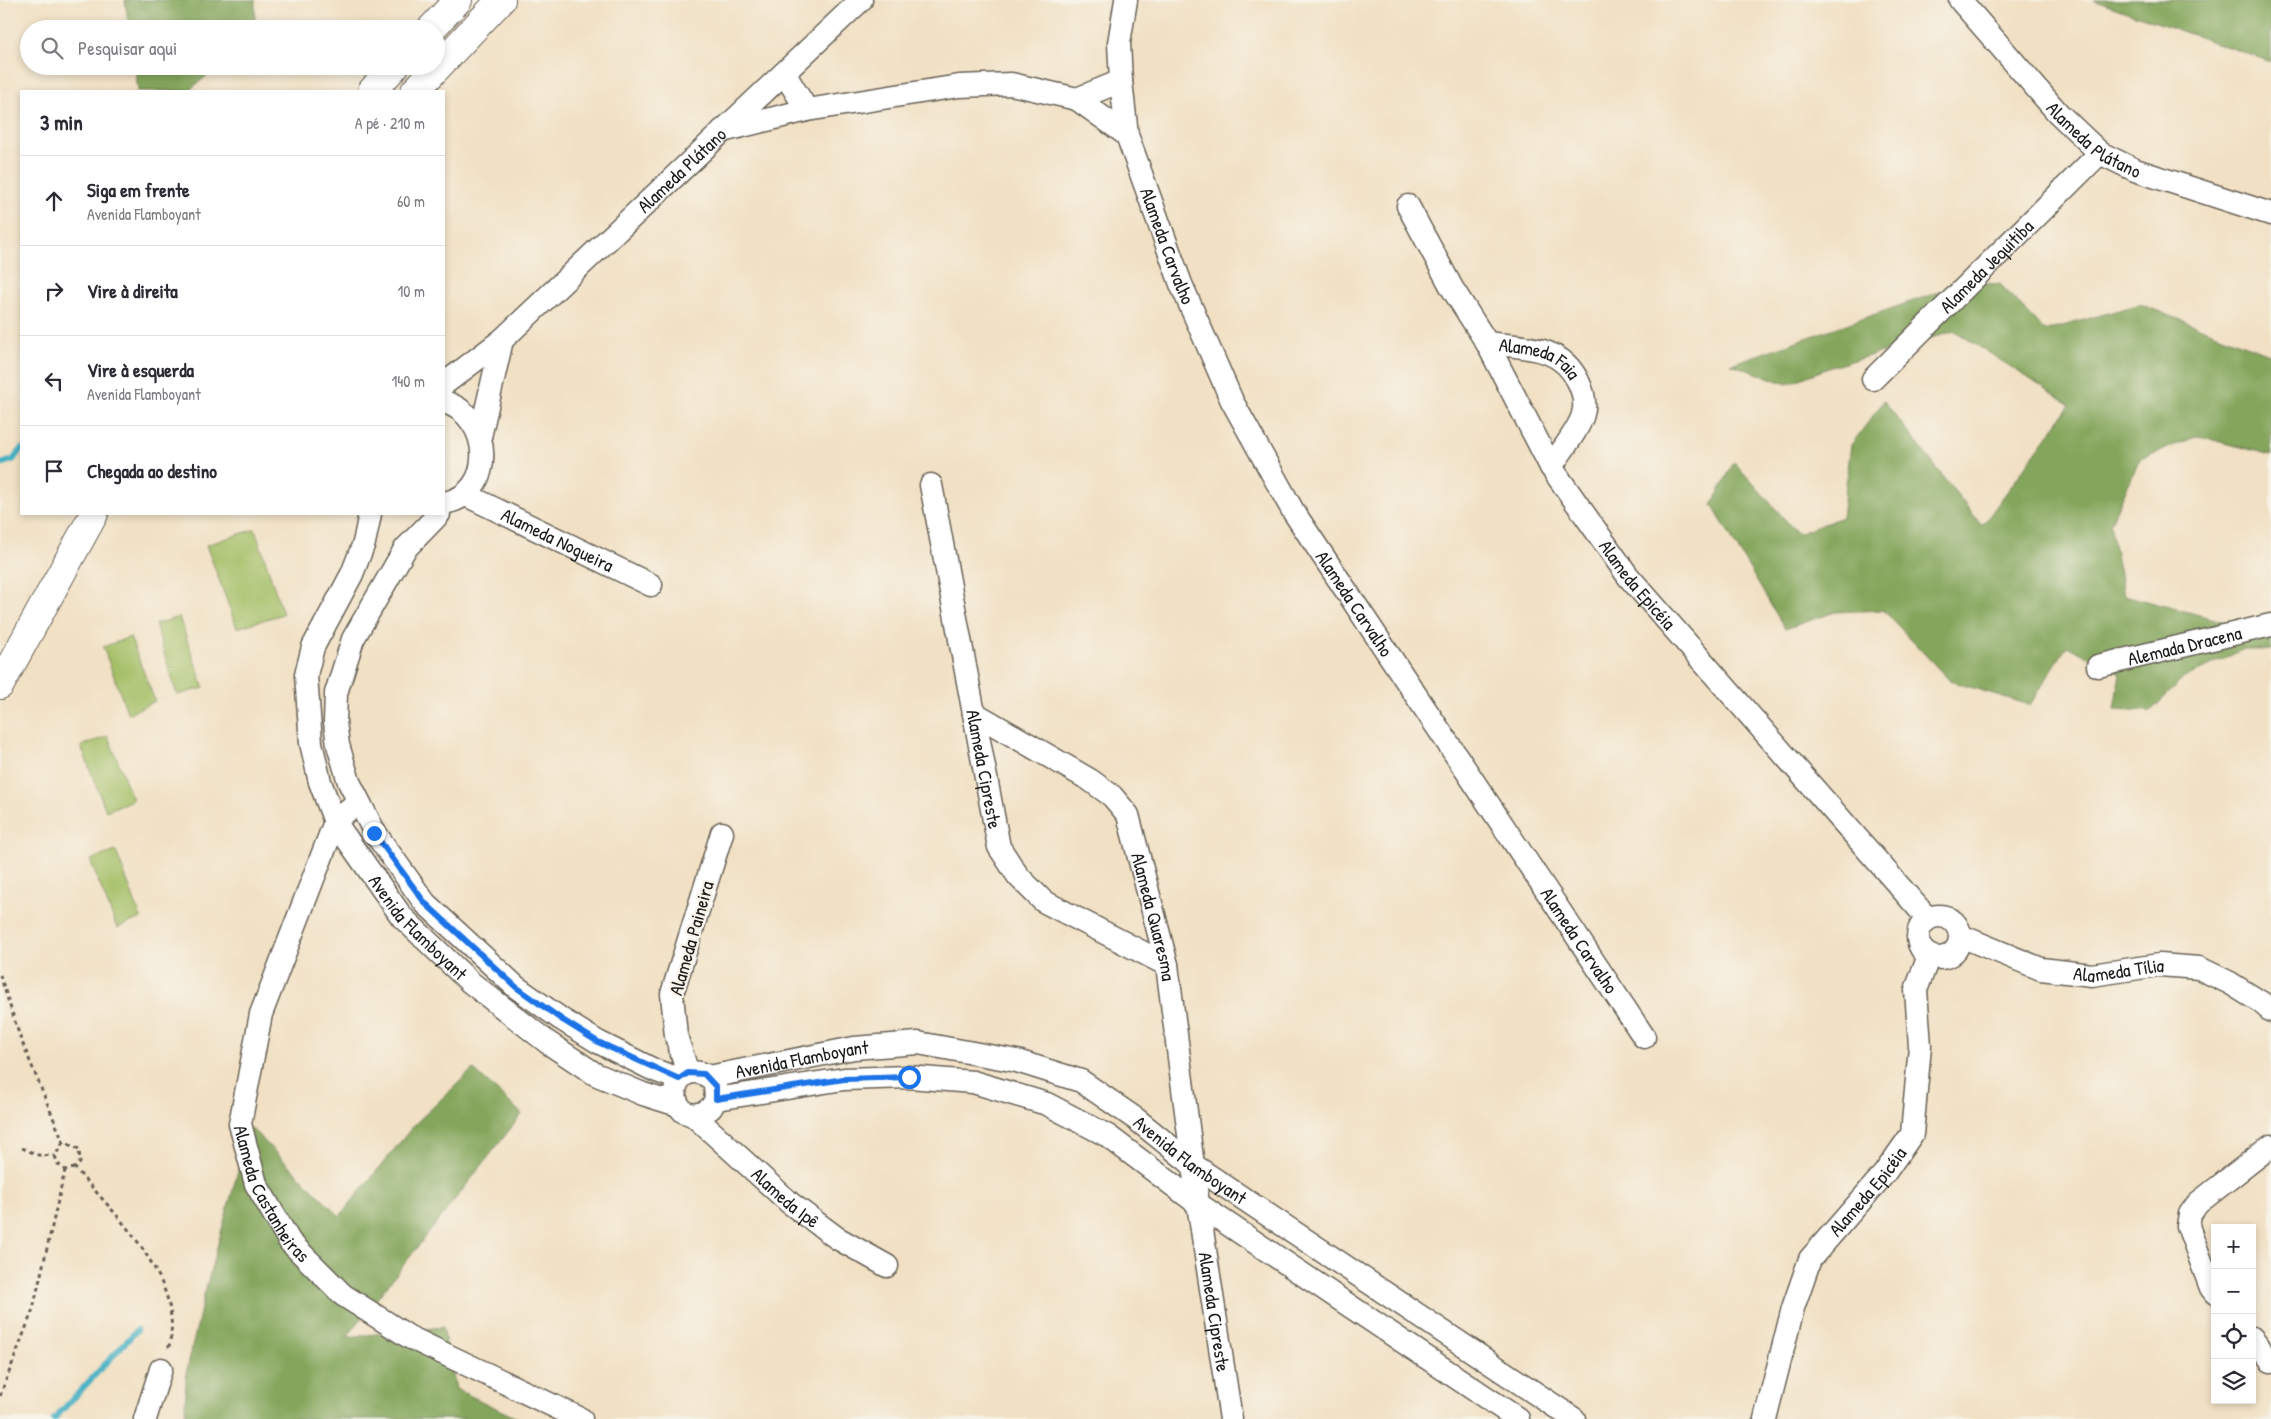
<!DOCTYPE html>
<html lang="pt">
<head>
<meta charset="utf-8">
<style>
  body { margin:0; font-family:"Patrick Hand",sans-serif; background:#f7f7f7; color:#2b2b33 }
  .controls { position:absolute; right:15px; bottom:15px; display:grid; overflow:hidden; border-radius:0px; box-shadow:0 2px 8px #0003 }
  .controls button { width:45px; height:45px; display:grid; place-items:center; padding:0; border:0; border-bottom:1px solid #e1e1e2; background:#fff; color:#2b2b33; font:25px sans-serif }
  .stop { position:absolute; width:15px; height:15px; margin:-11px; border:4px solid #1a73e8; border-radius:50%; background:#fff }
  .stop.end { background:#1a73e8; border-color:#fff; box-shadow:0 1px 5px #0008 }
  .list { margin:0; padding:0; list-style:none }
  h2 { display:flex; justify-content:space-between; align-items:center; height:65px; margin:0; padding:0 20px; font-size:21px }
  h2 small { font-size:16px; font-weight:400; color:#7c7c81 }
  .list li { display:grid; grid-template-columns:32px 1fr auto; gap:15px; align-items:center; box-sizing:border-box; height:90px; padding:0 20px; border-top:1px solid #e1e1e2 }
  .list b { display:block; font-size:19px; white-space:nowrap }
  .list p { margin:0; font-size:16px; white-space:nowrap; color:#7c7c81 }
  .list em { font-size:16px; font-style:normal; color:#7c7c81 }
  .icon { flex:none; width:28px; height:28px; fill:none; stroke:currentColor; stroke-width:2; stroke-linecap:round; stroke-linejoin:round }
  .map { position:relative; flex:none; width:2271px; height:1419px; overflow:hidden }
  .search { position:absolute; background:#fff; box-shadow:0 2px 8px #0003; left:20px; top:20px; width:425px; height:55px; display:flex; align-items:center; gap:12px; box-sizing:border-box; padding:0 18px; border-radius:28px; color:#7c7c81; font-size:19px }
  .panel { position:absolute; background:#fff; box-shadow:0 2px 8px #0003; left:20px; top:90px; width:425px; height:425px; border-radius:0px }
  .map>svg:first-child { display:block }
  .green { fill:#a5c067; stroke:#606e42 }
  .forest { fill:#84a65c; stroke:#50613c }
  .lines { fill:none; stroke-linecap:round; stroke-linejoin:round }
  .stream { stroke:#45b0c3; stroke-width:6 }
  .minor-casing { stroke:#676156; stroke-width:25 }
  .secondary-casing { stroke:#676156; stroke-width:30 }
  .path { stroke:#676156; stroke-width:3; stroke-dasharray:4 4; stroke-linecap:butt }
  .minor { stroke:#fff; stroke-width:22 }
  .secondary { stroke:#fff; stroke-width:28 }
  .route { stroke:#1a73e8; stroke-width:6 }
  .labels { text-anchor:middle; dominant-baseline:central; stroke-width:4.5; stroke-linejoin:round; paint-order:stroke }
  .street-label { font-size:19px; fill:#1c1c1c; stroke:#f7f3e8 }
</style>
</head>
<body>
<div class="map">
<svg width="2271" height="1419" viewBox="0 0 2271 1419">
  <rect width="100%" height="100%" fill="#f7f3e8"/>
  <filter id="ink" filterUnits="userSpaceOnUse"><feTurbulence type="fractalNoise" baseFrequency=".02" numOctaves="2"/><feDisplacementMap in="SourceGraphic" scale="10" xChannelSelector="R" yChannelSelector="G"/><feConvolveMatrix kernelMatrix="1 2 1 2 8 2 1 2 1" color-interpolation-filters="sRGB"/></filter>
  <filter id="wash" filterUnits="userSpaceOnUse"><feTurbulence type="fractalNoise" baseFrequency=".0096" numOctaves="4" result="noise"/><feDisplacementMap in="SourceGraphic" scale="20" xChannelSelector="R" yChannelSelector="G"/><feGaussianBlur stdDeviation="1.12" result="paint"/><feColorMatrix in="noise" values="0 0 0 0 0 0 0 0 0 0 0 0 0 0 0 0 0 1.4 0 .05"/><feComposite in="paint" operator="in"/></filter>
  <g filter="url(#wash)">
    <rect width="100%" height="100%" fill="#f1e0c3"/>
    <g class="green">
      <path d="M255,529L283,614L237,628L206,545Z"/>
      <path d="M179,617L204,688L177,695L155,624Z"/>
      <path d="M130,637L155,701L128,714L103,647Z"/>
      <path d="M108,736L133,800L106,811L81,746Z"/>
      <path d="M116,851L141,918L117,928L90,860Z"/>
    </g>
    <g class="forest">
      <path d="M125,0H255V29H129Z"/>
      <path d="M2094,0H2271V62L2098,2Z"/>
      <path d="M135,66H219L188,91H138Z"/>
      <path d="M1965,283L2000,284L2045,331L2140,304L2271,355V455L2198,436L2140,459L2110,524L2124,595L2271,634V650H2242L2184,678L2151,711L2114,709L2120,673L2067,646L2030,705L1950,681L1883,610L1835,612L1785,629L1712,505L1734,462L1798,534L1842,517L1851,445L1884,401L1982,526L2070,405L1955,331L1831,367L1787,384L1731,364Z"/>
      <path d="M473,1069L522,1114L347,1337L443,1327L456,1389L519,1419H185L186,1374L205,1291L250,1127L340,1216L414,1125Z"/>
    </g>
    <g class="lines">
      <g class="stream">
        <path d="M0,464L13,460L21,449"/>
        <path d="M54,1419L137,1330"/>
      </g>
    </g>
  </g>
  <g filter="url(#ink)">
    <g class="lines">
      <g class="minor-casing">
        <g id="minor">
          <path id="s1" d="M1126,0L1119,43L1121,81L1127,135L1181,284L1232,401L1293,511L1644,1037"/>
          <path id="s2" d="M1960,0L2058,113L2100,153L2135,170L2271,214"/>
          <path d="M784,73L807,110"/>
          <path d="M1077,99L1121,81"/>
          <path d="M722,131L807,110L959,86L1011,84L1077,99L1127,135"/>
          <path id="s3" d="M1408,206L1452,288L1487,343L1551,467L1628,576L1928,919"/>
          <path id="s4" d="M1487,343C1523,348 1560,344 1578,381C1583,391 1586,403 1583,414C1580,428 1559,454 1551,467"/>
          <path id="s5" d="M1873,379L2100,153"/>
          <path id="s6" d="M444,384L502,340L861,0"/>
          <path d="M444,402C493,416 497,494 444,503"/>
          <path d="M480,437L502,340"/>
          <path id="s7" d="M931,485L999,847L1018,876L1043,901L1167,965"/>
          <path id="s8" d="M466,495L651,585"/>
          <path id="s9" d="M370,514L364,543L352,574L313,647L306,675L311,743L320,782L335,822L402,917L470,982L547,1042L595,1074L643,1094L678,1105L684,1112L693,1115L703,1113L711,1108L716,1099L715,1086"/>
          <path d="M439,514L405,549L353,639L336,693L335,722L338,745L349,782L375,833L425,903L516,987L561,1019L598,1042L654,1070L679,1079"/>
          <path id="s10" d="M2098,666L2271,625"/>
          <path id="s11" d="M974,713L1090,780L1112,796L1128,815L1167,965L1198,1204L1231,1419"/>
          <path id="s12" d="M358,801L335,822L261,1014L240,1124L256,1184L290,1242L343,1295L409,1337L581,1419"/>
          <circle cx="1939" cy="937" r="21"/>
          <path id="s13" d="M1961,936L2041,969L2092,975L2159,965L2199,968L2230,983L2262,1003L2271,1011"/>
          <path d="M688,1073L676,1036L672,994L722,833"/>
          <path d="M716,1099L844,1079L909,1077L973,1082L1047,1104L1108,1136L1198,1204L1518,1419"/>
          <path id="s14" d="M678,1105C668,1082 687,1063 709,1077L854,1048L918,1043L1017,1061L1081,1081L1136,1119L1193,1165L1574,1419"/>
          <path id="s15" d="M693,1115L790,1203L837,1238L887,1266"/>
          <path d="M2215,1293L2211,1288L2188,1226L2190,1214L2198,1203L2271,1146"/>
          <path d="M2252,1338L2271,1361"/>
          <path d="M145,1419L161,1369"/>
          <path id="s16" d="M1765,1419L1793,1308L1810,1259L1884,1174L1912,1134L1920,1046L1916,990L1929,956"/>
        </g>
      </g>
      <g class="secondary-casing">
        <g id="secondary">
          <path d="M431,29L458,0"/>
          <path d="M372,91L395,66"/>
          <path d="M415,91L501,0"/>
          <path d="M0,685L94,514"/>
        </g>
      </g>
      <g class="path">
        <path d="M0,975L20,1037L59,1132L63,1142L79,1149L80,1163L75,1168C116,1216 188,1282 168,1350"/>
        <path d="M63,1142L55,1156L58,1164L65,1170L75,1168"/>
        <path d="M22,1148L38,1155L55,1156"/>
        <path d="M0,1396L33,1309L65,1170"/>
      </g>
      <use href="#minor" class="minor"/>
      <use href="#secondary" class="secondary"/>
    </g>
  </g>
  <g class="lines" filter="url(#ink)">
    <path class="route" d="M374,833L425,903L516,987L561,1019L598,1042L679,1079L688,1073L704,1074L716,1087V1099L844,1079L909,1077"/>
  </g>
  <g class="labels">
    <g class="street-label">
      <text stroke="none"><textPath href="#s2" startOffset="195">Alameda Plátano</textPath></text>
      <text stroke="none"><textPath href="#s6" startOffset="320">Alameda Plátano</textPath></text>
      <text stroke="none"><textPath href="#s1" startOffset="254">Alameda Carvalho</textPath></text>
      <text stroke="none"><textPath href="#s5" startOffset="160">Alameda Jequitiba</textPath></text>
      <text stroke="none"><textPath href="#s4" startOffset="56">Alameda Faia</textPath></text>
      <text stroke="none"><textPath href="#s8" startOffset="102">Alameda Nogueira</textPath></text>
      <text stroke="none"><textPath href="#s3" startOffset="444">Alameda Epicéia</textPath></text>
      <text stroke="none"><textPath href="#s1" startOffset="659">Alameda Carvalho</textPath></text>
      <text stroke="none"><textPath href="#s10" startOffset="89">Alemada Dracena</textPath></text>
      <text stroke="none"><textPath href="#s7" startOffset="289">Alameda Cipreste</textPath></text>
      <text stroke="none"><textPath href="#s11" startOffset="291">Alameda Quaresma</textPath></text>
      <text stroke="none"><textPath href="#s9" startOffset="460">Avenida Flamboyant</textPath></text>
      <text transform="translate(691 938) rotate(-74)">Alameda Paineira</text>
      <text stroke="none"><textPath href="#s1" startOffset="1064">Alameda Carvalho</textPath></text>
      <text stroke="none"><textPath href="#s13" startOffset="165">Alameda Tília</textPath></text>
      <text stroke="none"><textPath href="#s14" startOffset="154">Avenida Flamboyant</textPath></text>
      <text stroke="none"><textPath href="#s14" startOffset="574">Avenida Flamboyant</textPath></text>
      <text stroke="none"><textPath href="#s12" startOffset="426">Alameda Castanheiras</textPath></text>
      <text stroke="none"><textPath href="#s16" startOffset="255">Alameda Epicéia</textPath></text>
      <text stroke="none"><textPath href="#s15" startOffset="124">Alameda Ipê</textPath></text>
      <text stroke="none"><textPath href="#s11" startOffset="691">Alameda Cipreste</textPath></text>
    </g>
  </g>
</svg>
<div class="controls">
<button>+</button>
<button>−</button>
<button><svg class="icon" aria-label="locate" viewBox="0 0 24 24"><circle cx="12" cy="12" r="6"/><path d="M12 2v4M12 18v4M2 12h4M18 12h4"/></svg></button>
<button><svg class="icon" aria-label="layers" viewBox="0 0 24 24"><path d="M12 4l9 5-9 5-9-5zM3 14l9 5 9-5"/></svg></button>
</div>
<div class="stop" style="left:909px;top:1077px"></div>
<div class="stop end" style="left:374px;top:833px"></div>
<div class="search"><svg class="icon" aria-label="search" viewBox="0 0 24 24"><circle cx="10" cy="10" r="6"/><path d="M15 15l6 6"/></svg>Pesquisar aqui</div>
<section class="panel">
<h2>3 min<small>A pé · 210 m</small></h2>
<ul class="list">
<li><svg class="icon" aria-label="ahead" viewBox="0 0 24 24"><path d="M12 20V5M6 11l6-6 6 6"/></svg><div><b>Siga em frente</b><p>Avenida Flamboyant</p></div><em>60 m</em></li>
<li><svg class="icon" aria-label="right" viewBox="0 0 24 24"><path d="M7 20v-9h11M14 6l5 5-5 5"/></svg><div><b>Vire à direita</b></div><em>10 m</em></li>
<li><svg class="icon" aria-label="left" viewBox="0 0 24 24"><path d="M17 20v-9H6M10 6l-5 5 5 5"/></svg><div><b>Vire à esquerda</b><p>Avenida Flamboyant</p></div><em>140 m</em></li>
<li><svg class="icon" aria-label="arrive" viewBox="0 0 24 24"><path d="M6 21V4h12l-3 4 3 4H6"/></svg><div><b>Chegada ao destino</b></div></li>
</ul>
</section>
</div>
</body>
</html>
